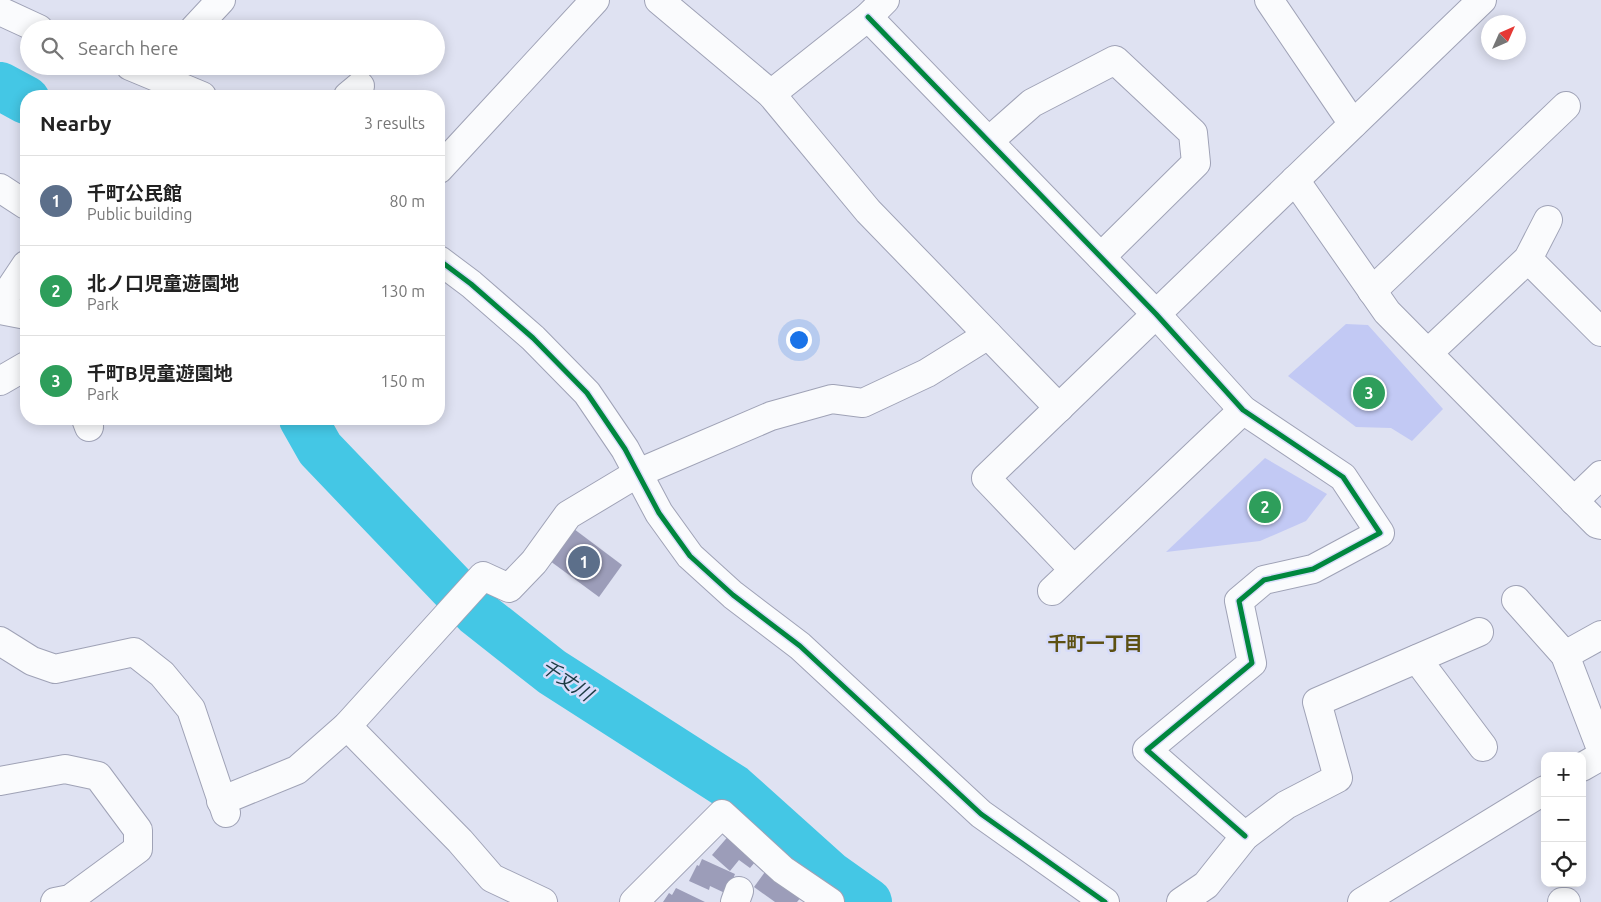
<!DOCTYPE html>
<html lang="en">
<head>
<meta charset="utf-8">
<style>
  body { margin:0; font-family:Ubuntu,"Noto Sans JP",sans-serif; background:#f2f2f2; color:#222 }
  .controls { position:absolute; right:15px; bottom:15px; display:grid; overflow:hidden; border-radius:10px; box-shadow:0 2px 12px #0003 }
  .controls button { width:45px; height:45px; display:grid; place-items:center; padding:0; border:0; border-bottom:1px solid #e0e0e0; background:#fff; color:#222; font:25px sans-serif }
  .compass { position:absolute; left:1481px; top:15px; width:45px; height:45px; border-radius:50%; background:#fff; box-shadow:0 2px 12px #0003; rotate:45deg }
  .you { position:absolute; left:798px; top:339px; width:18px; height:18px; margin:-12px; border:4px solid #fff; border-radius:50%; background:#1a73e8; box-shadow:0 0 0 8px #1a73e833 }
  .badge { display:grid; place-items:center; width:32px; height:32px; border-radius:50%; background:#2563eb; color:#fff; font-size:16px; font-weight:700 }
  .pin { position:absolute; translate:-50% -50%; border:2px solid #fff; box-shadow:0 1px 5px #0006 }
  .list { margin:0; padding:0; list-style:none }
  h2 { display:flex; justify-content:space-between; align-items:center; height:65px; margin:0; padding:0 20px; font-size:21px }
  h2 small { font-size:16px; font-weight:400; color:#767676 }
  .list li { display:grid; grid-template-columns:32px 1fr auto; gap:15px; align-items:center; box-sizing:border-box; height:90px; padding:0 20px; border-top:1px solid #e0e0e0 }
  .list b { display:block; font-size:19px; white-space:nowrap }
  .list p { margin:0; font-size:16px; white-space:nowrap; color:#767676 }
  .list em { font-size:16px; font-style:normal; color:#767676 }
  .icon { flex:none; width:28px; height:28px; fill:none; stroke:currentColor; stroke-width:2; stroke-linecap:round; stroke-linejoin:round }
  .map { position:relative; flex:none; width:1601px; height:902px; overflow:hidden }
  .search { position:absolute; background:#fff; box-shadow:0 2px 12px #0003; left:20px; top:20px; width:425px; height:55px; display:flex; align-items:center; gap:12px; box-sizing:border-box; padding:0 18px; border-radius:28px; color:#767676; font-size:19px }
  .panel { position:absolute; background:#fff; box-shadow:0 2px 12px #0003; left:20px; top:90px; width:425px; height:335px; border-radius:20px }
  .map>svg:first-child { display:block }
  .green { fill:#c2c9f4 }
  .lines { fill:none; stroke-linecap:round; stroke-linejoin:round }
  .river { stroke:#44c7e5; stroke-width:48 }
  .building { fill:#9c9db9 }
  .minor-casing { stroke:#9fa2b6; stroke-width:30 }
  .minor { stroke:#fafbfd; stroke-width:28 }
  .cycleway-casing { stroke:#d7dcfa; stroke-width:8 }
  .cycleway { stroke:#00873e; stroke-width:5 }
  .labels { text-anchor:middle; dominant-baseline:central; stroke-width:5; stroke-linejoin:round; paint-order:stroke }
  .neighbourhood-label { font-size:19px; font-weight:bold; fill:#5c5012; stroke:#d7dcfa }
  .water-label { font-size:19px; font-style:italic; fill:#1b3a42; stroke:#d7dcfa }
</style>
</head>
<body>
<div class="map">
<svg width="1601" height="902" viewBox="0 0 1601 902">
  <rect width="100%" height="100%" fill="#dfe2f2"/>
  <g class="green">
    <path d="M1346,324L1368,325L1443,409L1412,441L1391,428L1356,427L1288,376Z"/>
    <path d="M1265,458L1327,494L1306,521L1260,541L1166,552Z"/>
  </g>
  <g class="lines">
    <g class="river">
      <path d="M0,86L26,100"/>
      <path d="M303,419L320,449L477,613L552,672L733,788L830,875L868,902"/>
    </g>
  </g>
  <g class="building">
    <path d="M570,526L622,565L599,597L546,558Z"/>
    <path d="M731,833L760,856L750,868L739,860L730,871L712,855Z"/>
    <path d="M702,859L735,874L727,894L710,886L709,890L689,881L697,865L699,866Z"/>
    <path d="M767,869L803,895L797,902H775L754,887Z"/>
    <path d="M676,888L705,902H663L669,893L672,895Z"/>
  </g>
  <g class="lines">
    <g class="minor-casing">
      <g id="minor">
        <path d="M659,0L771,94L868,211L1059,408"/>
        <path d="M1269,0L1353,124"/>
        <path d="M0,11L39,29"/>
        <path d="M868,17L1156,314L1243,410L1343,477L1380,533L1313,569L1264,580L1239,601L1252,663L1147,750L1245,836"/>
        <path d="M194,29L221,0"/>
        <path d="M130,66L202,96"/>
        <path d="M771,94L868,17L885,0"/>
        <path d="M348,96L360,86"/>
        <path d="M989,141L1032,103L1115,60L1193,133L1196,163L1101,257"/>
        <path d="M439,169L595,0"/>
        <path d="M1295,180L1387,312L1597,524L1601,525"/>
        <path d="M0,188L26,205"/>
        <path d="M1528,259L1601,332"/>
        <path d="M439,260L471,284L533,338L587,393L625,449L659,513L690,556L733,595L800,646L981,814L1105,902"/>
        <path d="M1372,291L1566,106"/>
        <path d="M0,304L26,265"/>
        <path d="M0,310L26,315"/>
        <path d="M1428,353L1528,259L1548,220"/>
        <path d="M0,381L26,366"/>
        <path d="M86,419L89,427"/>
        <path d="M1574,501L1601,475"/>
        <path d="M1074,570L986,478L1482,0"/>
        <path d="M1052,591L1243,410"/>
        <path d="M1516,600L1565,655L1601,749"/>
        <path d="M0,641L32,661L55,669L134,652L162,674L191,709L226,813"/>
        <path d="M1565,655L1601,635"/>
        <path d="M1417,659L1483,747"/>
        <path d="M347,726L460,841L492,878L543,902"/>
        <path d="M1582,767L1601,756"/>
        <path d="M0,781L65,769L98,776L138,830V849L70,899L55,902"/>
        <path d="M221,801L297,770L347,726L483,576L509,588L534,562L568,515L638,473L771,416L832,399L863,403L927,373L988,335"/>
        <path d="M634,902L722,814L783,870L830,902"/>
        <path d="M735,902L739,891"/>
        <path d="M1181,902L1206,885L1245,836L1286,805L1338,778L1317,702L1479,632"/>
        <path d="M1362,902L1545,790"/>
        <path d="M1562,902H1566"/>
      </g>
    </g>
    <use href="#minor" class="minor"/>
    <g class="cycleway-casing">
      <g id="cycleway">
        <path d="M868,17L1156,314L1243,410L1343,477L1380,533L1313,569L1264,580L1239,601L1252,663L1147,750L1245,836"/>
        <path d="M439,260L471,284L533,338L587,393L625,449L659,513L690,556L733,595L800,646L981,814L1105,902"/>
      </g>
    </g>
    <use href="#cycleway" class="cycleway"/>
  </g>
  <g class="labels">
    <g class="neighbourhood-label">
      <text x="1095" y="643">千町一丁目</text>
    </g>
    <g class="water-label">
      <text transform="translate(567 680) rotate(34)">千丈川</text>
    </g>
  </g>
</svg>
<div class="controls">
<button>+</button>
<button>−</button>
<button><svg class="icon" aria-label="locate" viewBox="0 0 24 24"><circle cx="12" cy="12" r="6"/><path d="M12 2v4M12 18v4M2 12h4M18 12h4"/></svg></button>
</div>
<svg class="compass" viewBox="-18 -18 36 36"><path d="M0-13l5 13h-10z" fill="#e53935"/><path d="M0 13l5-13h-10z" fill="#767676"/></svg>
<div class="you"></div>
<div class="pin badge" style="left:584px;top:562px;background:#5c6f8a">1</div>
<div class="pin badge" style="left:1265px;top:507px;background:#2e9e5b">2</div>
<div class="pin badge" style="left:1369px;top:393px;background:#2e9e5b">3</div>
<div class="search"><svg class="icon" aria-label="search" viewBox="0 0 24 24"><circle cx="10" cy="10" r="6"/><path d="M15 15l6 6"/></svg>Search here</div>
<section class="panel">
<h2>Nearby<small>3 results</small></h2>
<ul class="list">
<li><span class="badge" style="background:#5c6f8a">1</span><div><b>千町公民館</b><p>Public building</p></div><em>80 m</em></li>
<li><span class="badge" style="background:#2e9e5b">2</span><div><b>北ノ口児童遊園地</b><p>Park</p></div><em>130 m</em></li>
<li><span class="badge" style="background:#2e9e5b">3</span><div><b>千町B児童遊園地</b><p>Park</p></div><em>150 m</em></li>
</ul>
</section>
</div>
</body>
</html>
